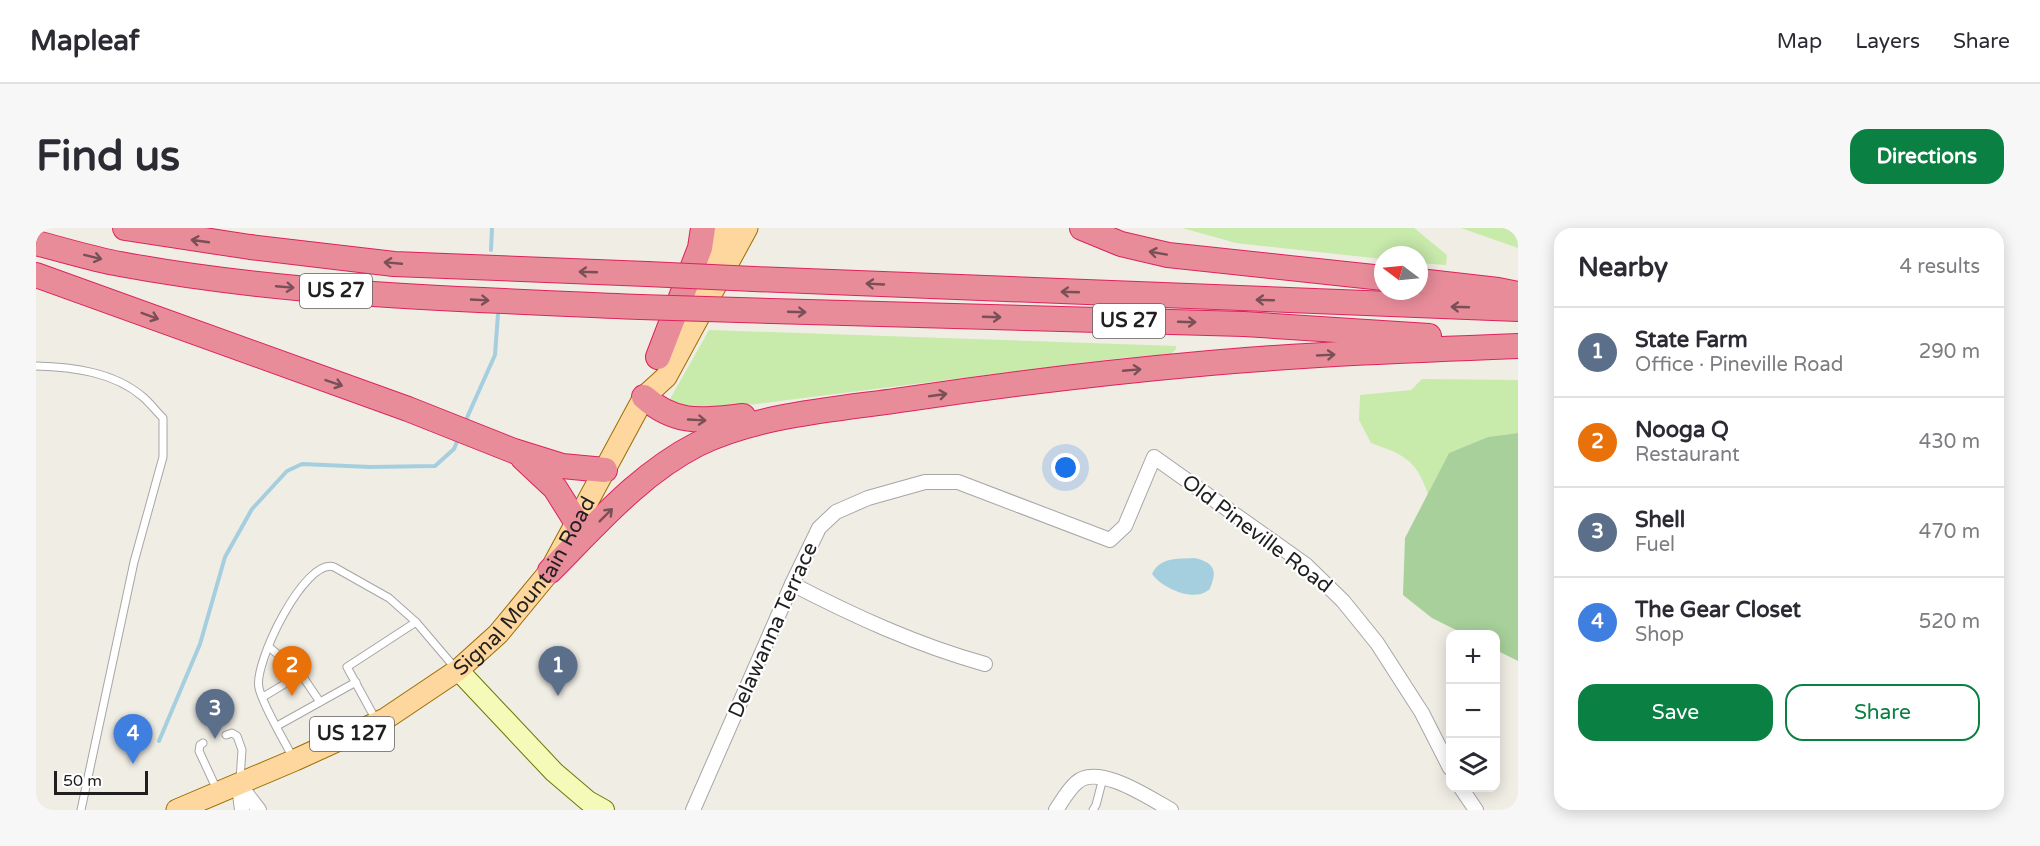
<!DOCTYPE html>
<html lang="en">
<head>
<meta charset="utf-8">
<style>
  body { margin:0; font-family:"Varela Round",sans-serif; background:#f7f7f7; color:#2b2b33 }
  .controls { position:absolute; right:18px; bottom:18px; display:grid; overflow:hidden; border-radius:12px; box-shadow:0 3px 15px #0003 }
  .controls button { width:54px; height:54px; display:grid; place-items:center; padding:0; border:0; border-bottom:2px solid #e1e1e2; background:#fff; color:#2b2b33; font:30px sans-serif }
  .compass { position:absolute; left:1338px; top:18px; width:54px; height:54px; border-radius:50%; background:#fff; box-shadow:0 3px 15px #0003; rotate:286deg }
  .scale { position:absolute; left:18px; bottom:15px; width:94px; box-sizing:border-box; padding-left:6px; border:3px solid #1f1f1f; border-top:0; font-size:16px; line-height:21px; white-space:nowrap; color:#1f1f1f; -webkit-text-stroke:4px #fff; paint-order:stroke }
  .you { position:absolute; left:1030px; top:240px; width:21px; height:21px; margin:-15px; border:4px solid #fff; border-radius:50%; background:#1a73e8; box-shadow:0 0 0 9px #1a73e833 }
  .badge { display:grid; place-items:center; width:39px; height:39px; border-radius:50%; background:#0b8043; color:#fff; font-size:20px; font-weight:700 }
  .pin { position:absolute; translate:-50% -50px; filter:drop-shadow(0 2px 3px #0008) }
  .pin::after { content:''; position:absolute; top:32px; width:21px; height:18px; background:inherit; clip-path:polygon(0 0,100% 0,50% 100%) }
  .list { margin:0; padding:0; list-style:none }
  h2 { display:flex; justify-content:space-between; align-items:center; height:78px; margin:0; padding:0 24px; font-size:26px }
  h2 small { font-size:20px; font-weight:400; color:#7c7c81 }
  .list li { display:grid; grid-template-columns:39px 1fr auto; gap:18px; align-items:center; box-sizing:border-box; height:90px; padding:0 24px; border-top:2px solid #e1e1e2 }
  .list b { display:block; font-size:22px; white-space:nowrap }
  .list p { margin:0; font-size:20px; white-space:nowrap; color:#7c7c81 }
  .list em { font-size:20px; font-style:normal; color:#7c7c81 }
  .actions { display:flex; gap:12px; padding:18px 24px }
  .actions a { flex:1; padding:14px 0; border:2px solid #0b8043; border-radius:18px; text-align:center; font-size:21px; color:#0b8043 }
  .actions .main { background:#0b8043; color:#fff }
  .icon { flex:none; width:33px; height:33px; fill:none; stroke:currentColor; stroke-width:2; stroke-linecap:round; stroke-linejoin:round }
  .map { position:relative; flex:none; width:1482px; height:582px; overflow:hidden; border-radius:18px }
  header { display:flex; align-items:center; gap:36px; box-sizing:border-box; height:84px; padding:0 30px; background:#fff; border-bottom:2px solid #e1e1e2 }
  header strong { font-size:28px }
  nav { display:flex; gap:33px; margin-inline-start:auto; font-size:21px }
  .intro { display:flex; align-items:center; justify-content:space-between; box-sizing:border-box; height:144px; padding:0 36px }
  h1 { margin:0; font-size:42px }
  .button { padding:15px 27px; border-radius:18px; background:#0b8043; color:#fff; font-size:21px; font-weight:700 }
  main { display:flex; gap:36px; padding:0 36px }
  aside { flex:1; background:#fff; border-radius:18px; box-shadow:0 3px 15px #0003 }
  .map>svg:first-child { display:block }
  .grass { fill:#c8eaab }
  .forest { fill:#a7d09a }
  .water { fill:#a5cfde }
  .lines { fill:none; stroke-linecap:round; stroke-linejoin:round }
  .stream { stroke:#a5cfde; stroke-width:4 }
  .lane-casing { stroke:#a6a6a6; stroke-width:9 }
  .street-casing { stroke:#a6a6a6; stroke-width:16 }
  .secondary-casing { stroke:#687904; stroke-width:22 }
  .primary-casing { stroke:#9a6d00; stroke-width:23 }
  .highway-casing { stroke:#dd235c; stroke-width:26 }
  .lane { stroke:#fff; stroke-width:7 }
  .street { stroke:#fff; stroke-width:14 }
  .secondary { stroke:#f5fab9; stroke-width:20 }
  .primary { stroke:#fdd79d; stroke-width:21 }
  .highway { stroke:#e88c9a; stroke-width:24 }
  .highway-bridge-casing { stroke:#dd235c; stroke-width:26; stroke-linecap:butt }
  .highway-bridge { stroke:#e88c9a; stroke-width:24 }
  .oneway { stroke:#795056 }
  .labels { text-anchor:middle; dominant-baseline:central; stroke-width:4.5; stroke-linejoin:round; paint-order:stroke }
  .shield { fill:#fff; stroke:#626262; stroke-width:1.5 }
  .shield-label { font-size:20px; font-weight:bold; fill:#1f1f1f }
  .street-label { font-size:21px; fill:#1f1f1f; stroke:#fff }
</style>
</head>
<body>
<header>
<strong>Mapleaf</strong>
<nav><a>Map</a><a>Layers</a><a>Share</a></nav>
</header>
<div class="intro"><h1>Find us</h1><a class="button">Directions</a></div>
<main>
<div class="map">
<svg width="1482" height="582" viewBox="0 0 1482 582">
  <rect width="100%" height="100%" fill="#f0ede5"/>
  <g class="grass">
    <path d="M1146,0H1378L1411,27L1410,37L1383,35V27H1347V31L1328,29L1200,15Z"/>
    <path d="M1425,0H1482V20Z"/>
    <path d="M673,102L1140,118V121L1135,126L1085,130L656,184L630,178Z"/>
    <path d="M1386,151L1482,152V205L1452,209L1413,225L1392,266C1380,231 1368,227 1335,215L1323,192L1324,167L1375,162Z"/>
  </g>
  <path class="forest" d="M1482,205V433L1460,422V406H1428L1396,390L1367,367L1369,310L1413,225L1452,209Z"/>
  <path class="water" d="M1158,330C1173,333 1182,339 1176,355C1174,359 1175,361 1171,363C1156,374 1125,359 1116,346C1124,329 1141,331 1158,330Z"/>
  <g class="lines">
    <g class="stream">
      <path d="M455,22L456,0"/>
      <path d="M429,194L459,127L462,86"/>
      <path d="M123,513L164,416L189,329L216,281L251,243L266,236L334,239L399,238L418,221L422,211"/>
    </g>
    <g class="lane-casing">
      <g id="lane">
        <path d="M0,138C37,139 78,144 107,169C114,175 120,183 127,190V229L98,334L45,582"/>
        <path d="M233,419L265,446"/>
        <path d="M227,469L265,446L284,474"/>
        <path d="M340,492L311,439L380,394L420,441"/>
        <path d="M241,498L320,454"/>
        <path d="M190,507L196,505L201,508L206,522L204,551"/>
        <path d="M167,515L164,517L163,523L182,564"/>
        <path d="M257,530C248,512 227,478 223,460C217,436 269,329 298,339L353,370L380,394"/>
        <path d="M1057,582L1060,577L1067,550"/>
      </g>
    </g>
    <g class="street-casing">
      <g id="street">
        <path d="M756,356C818,388 881,417 949,436"/>
        <path d="M203,556L223,582"/>
        <path d="M203,558L206,582"/>
        <path d="M1425,560L1440,582"/>
        <path d="M657,582L756,356L783,300L800,284L832,270L889,254H922L1074,312L1089,298L1118,229L1270,337L1307,373L1341,415L1386,485L1414,540"/>
        <path d="M1020,582C1026,573 1032,562 1040,555C1061,534 1115,571 1135,582"/>
      </g>
    </g>
    <g class="secondary-casing">
      <path id="secondary" d="M422,442L518,544L552,573L568,582"/>
    </g>
    <g class="primary-casing">
      <g id="primary">
        <path d="M657,62L690,0"/>
        <path id="s1" d="M141,582L259,532L349,491L422,442L462,406L514,343L608,169L630,149L711,0"/>
      </g>
    </g>
    <g class="highway-casing">
      <g id="highway">
        <path d="M89,0L214,19L358,36L611,46"/>
        <path d="M1046,0L1085,16L1132,27L1347,50"/>
        <path d="M0,15C28,22 56,31 84,36C255,68 431,71 604,79"/>
        <path d="M0,47L372,181L478,223L526,238L569,242"/>
        <path d="M718,51L1482,81"/>
        <path d="M1383,53L1462,62L1482,66"/>
        <path d="M703,82L1208,96L1393,108"/>
        <path d="M622,129L664,20L667,0"/>
        <path d="M608,169C641,198 667,192 707,188"/>
        <path d="M487,230L519,260L541,295"/>
        <path d="M514,343C560,297 603,246 662,216C723,186 805,181 872,171C972,156 1073,144 1174,135C1276,126 1379,122 1482,118"/>
      </g>
    </g>
    <use href="#lane" class="lane"/>
    <use href="#street" class="street"/>
    <use href="#secondary" class="secondary"/>
    <use href="#primary" class="primary"/>
    <use href="#highway" class="highway"/>
    <g class="highway-bridge-casing">
      <g id="highway-bridge">
        <path d="M611,46L718,51"/>
        <path d="M604,79L703,82"/>
      </g>
    </g>
    <use href="#highway-bridge" class="highway-bridge"/>
  </g>
  <defs><path id="oneway-shaft" d="M-6 0H5M1.5-3L5.5 0L1.5 3" fill="none" stroke-width="1.6" stroke-linecap="round" stroke-linejoin="round" transform="scale(1.5)"/></defs>
  <g class="oneway">
    <use href="#oneway-shaft" transform="translate(164 13) rotate(-172)"/>
    <use href="#oneway-shaft" transform="translate(1122 25) rotate(-170)"/>
    <use href="#oneway-shaft" transform="translate(57 29) rotate(14)"/>
    <use href="#oneway-shaft" transform="translate(357 35) rotate(-175)"/>
    <use href="#oneway-shaft" transform="translate(552 44) rotate(-178)"/>
    <use href="#oneway-shaft" transform="translate(839 56) rotate(-177)"/>
    <use href="#oneway-shaft" transform="translate(249 59) rotate(5)"/>
    <use href="#oneway-shaft" transform="translate(1034 64) rotate(-178)"/>
    <use href="#oneway-shaft" transform="translate(444 72) rotate(3)"/>
    <use href="#oneway-shaft" transform="translate(1229 72) rotate(-178)"/>
    <use href="#oneway-shaft" transform="translate(1424 79) rotate(-178)"/>
    <use href="#oneway-shaft" transform="translate(761 84) rotate(2)"/>
    <use href="#oneway-shaft" transform="translate(114 88) rotate(20)"/>
    <use href="#oneway-shaft" transform="translate(956 89) rotate(2)"/>
    <use href="#oneway-shaft" transform="translate(1151 94) rotate(2)"/>
    <use href="#oneway-shaft" transform="translate(1290 127) rotate(-3)"/>
    <use href="#oneway-shaft" transform="translate(1096 142) rotate(-5)"/>
    <use href="#oneway-shaft" transform="translate(298 155) rotate(19)"/>
    <use href="#oneway-shaft" transform="translate(902 167) rotate(-8)"/>
    <use href="#oneway-shaft" transform="translate(661 192) rotate(3)"/>
    <use href="#oneway-shaft" transform="translate(570 287) rotate(-45)"/>
  </g>
  <g class="labels">
    <g class="shield">
      <rect x="264" y="46" width="72" height="34" rx="4.5"/>
      <rect x="1057" y="76" width="72" height="34" rx="4.5"/>
      <rect x="274" y="489" width="84" height="34" rx="4.5"/>
    </g>
    <g class="shield-label">
      <text x="300" y="63">US 27</text>
      <text x="1093" y="93">US 27</text>
      <text x="316" y="506">US 127</text>
    </g>
    <g class="street-label">
      <text transform="translate(1221 306) rotate(37)">Old Pineville Road</text>
      <text stroke="none"><textPath href="#s1" startOffset="423">Signal Mountain Road</textPath></text>
      <text transform="translate(737 402) rotate(-66)">Delawanna Terrace</text>
    </g>
  </g>
</svg>
<div class="controls">
<button>+</button>
<button>−</button>
<button><svg class="icon" aria-label="layers" viewBox="0 0 24 24"><path d="M12 4l9 5-9 5-9-5zM3 14l9 5 9-5"/></svg></button>
</div>
<svg class="compass" viewBox="-18 -18 36 36"><path d="M0-13l5 13h-10z" fill="#e53935"/><path d="M0 13l5-13h-10z" fill="#7c7c81"/></svg>
<div class="scale">50 m</div>
<div class="you"></div>
<div class="pin badge" style="left:522px;top:468px;background:#5c6f8a">1</div>
<div class="pin badge" style="left:256px;top:468px;background:#e8710a">2</div>
<div class="pin badge" style="left:179px;top:511px;background:#5c6f8a">3</div>
<div class="pin badge" style="left:97px;top:536px;background:#3f7fe0">4</div>
</div>
<aside>
<h2>Nearby<small>4 results</small></h2>
<ul class="list">
<li><span class="badge" style="background:#5c6f8a">1</span><div><b>State Farm</b><p>Office · Pineville Road</p></div><em>290 m</em></li>
<li><span class="badge" style="background:#e8710a">2</span><div><b>Nooga Q</b><p>Restaurant</p></div><em>430 m</em></li>
<li><span class="badge" style="background:#5c6f8a">3</span><div><b>Shell</b><p>Fuel</p></div><em>470 m</em></li>
<li><span class="badge" style="background:#3f7fe0">4</span><div><b>The Gear Closet</b><p>Shop</p></div><em>520 m</em></li>
</ul>
<div class="actions"><a class="main">Save</a><a>Share</a></div>
</aside>
</main>
</body>
</html>
